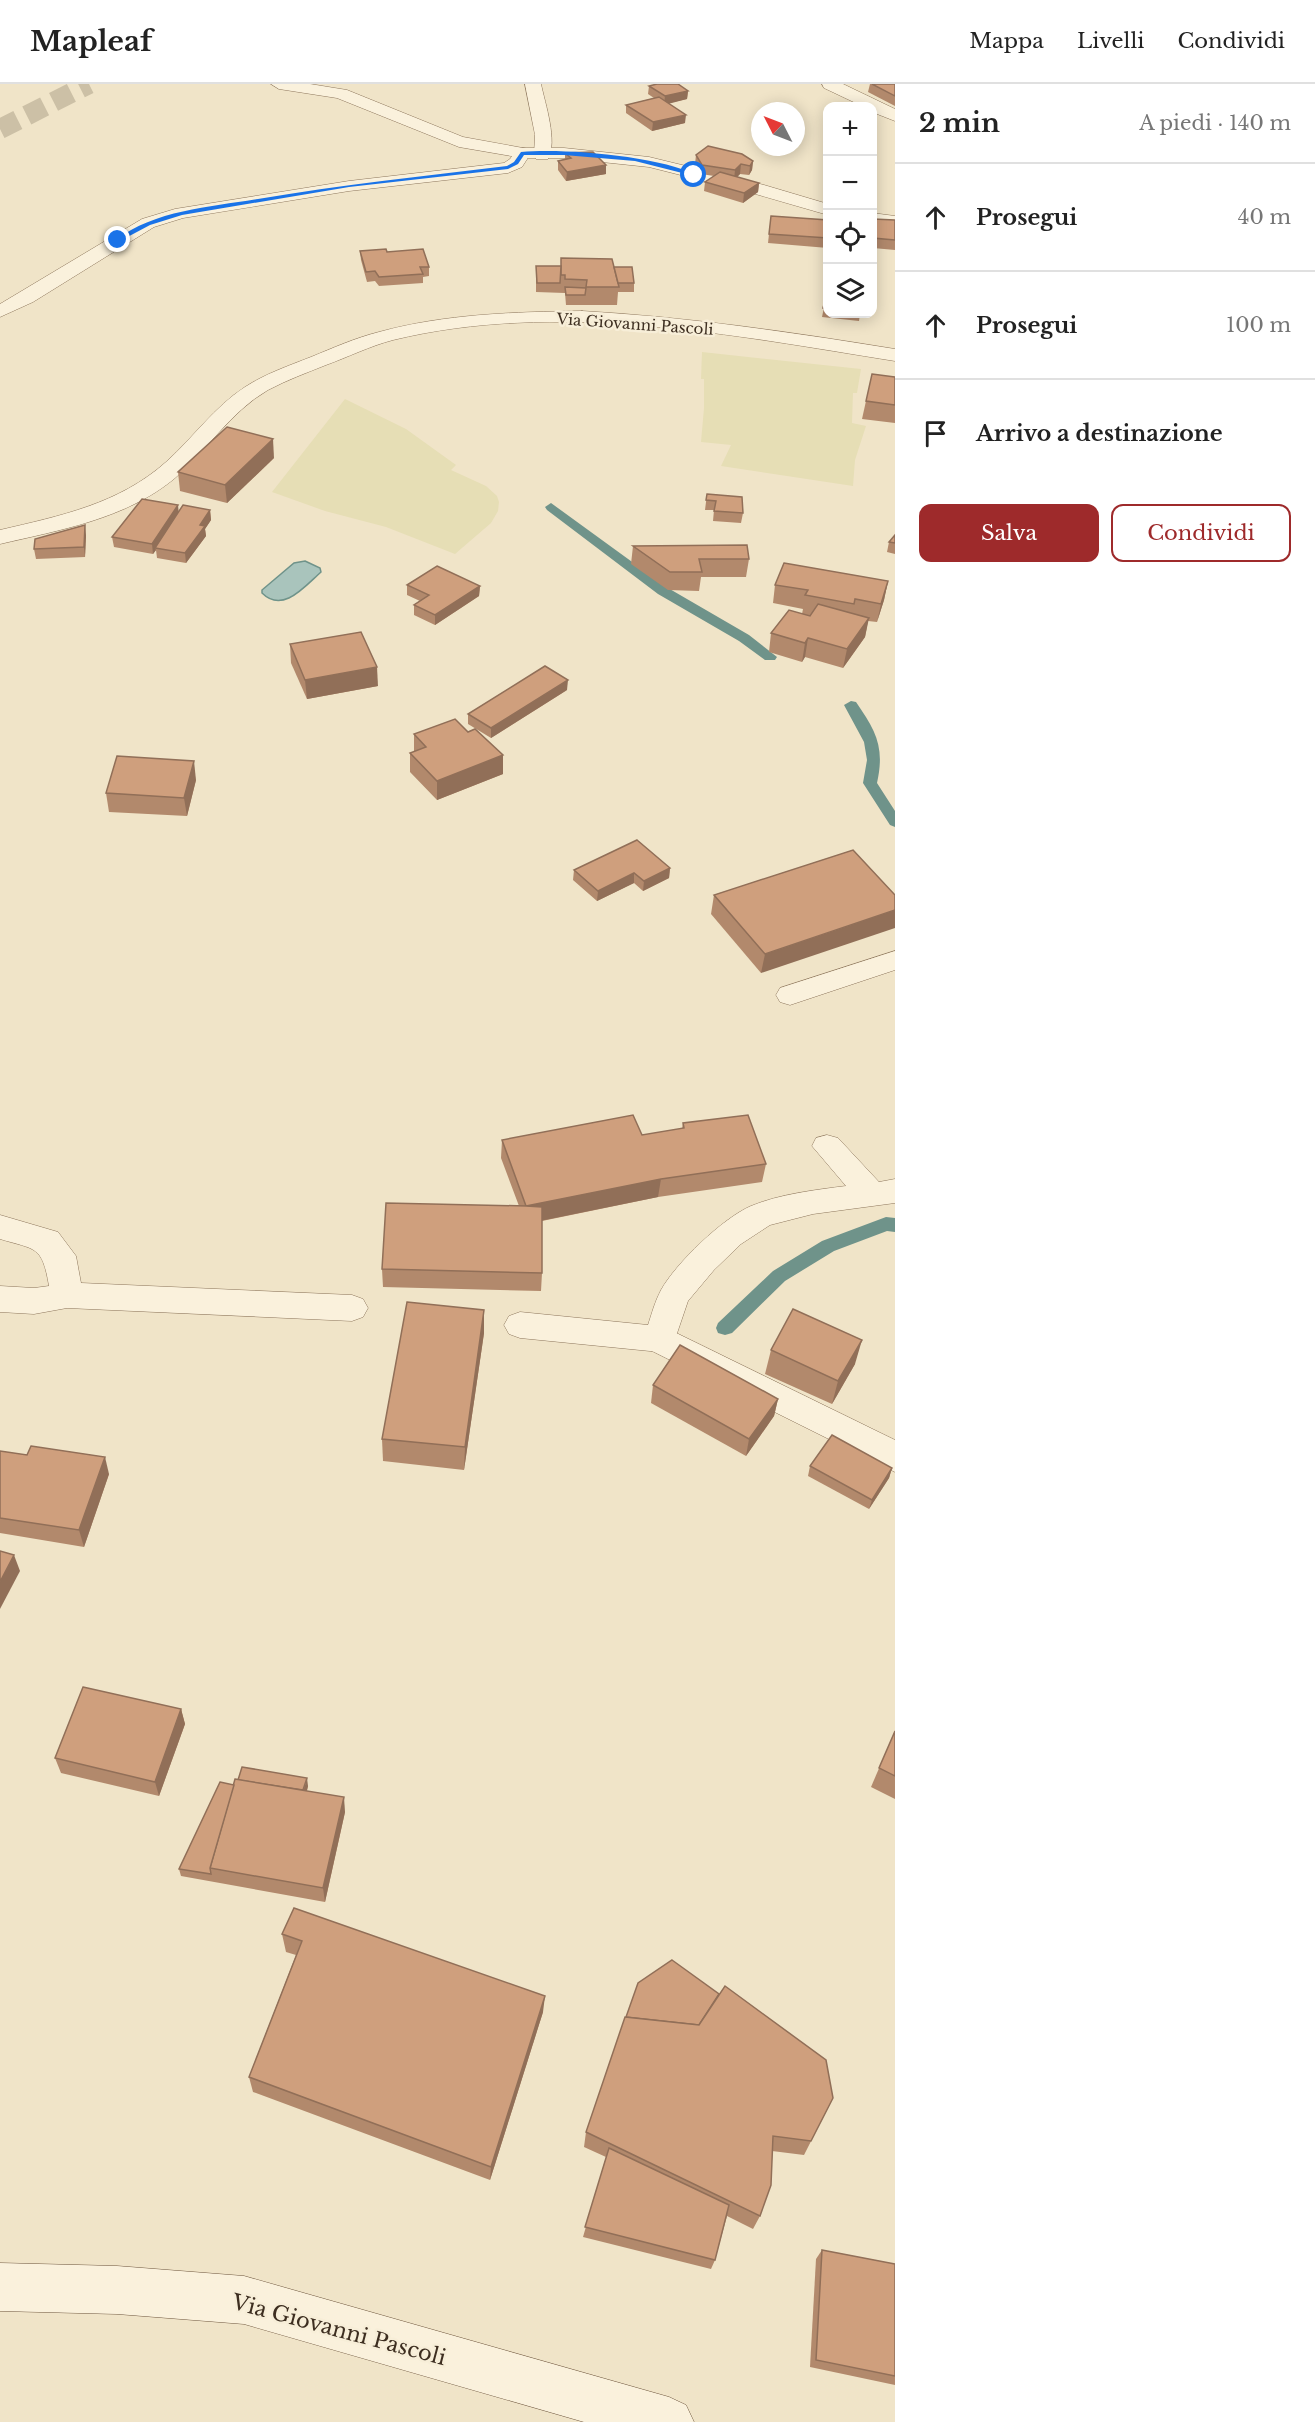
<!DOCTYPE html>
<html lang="it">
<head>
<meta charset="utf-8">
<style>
  body { margin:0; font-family:"Libre Baskerville",serif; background:#f6f6f6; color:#222 }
  .controls { position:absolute; right:18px; top:18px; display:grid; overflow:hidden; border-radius:12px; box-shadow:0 3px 15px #0003 }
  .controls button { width:54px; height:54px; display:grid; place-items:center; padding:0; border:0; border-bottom:2px solid #e0e0e0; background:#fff; color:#222; font:30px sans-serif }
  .compass { position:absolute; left:751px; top:18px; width:54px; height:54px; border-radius:50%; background:#fff; box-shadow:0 3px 15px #0003; rotate:312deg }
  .stop { position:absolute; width:18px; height:18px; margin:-14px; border:4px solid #1a73e8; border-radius:50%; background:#fff }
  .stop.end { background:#1a73e8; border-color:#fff; box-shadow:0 2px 6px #0008 }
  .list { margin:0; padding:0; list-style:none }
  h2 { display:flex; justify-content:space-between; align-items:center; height:78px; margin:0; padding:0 24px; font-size:26px }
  h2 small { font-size:20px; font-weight:400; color:#767676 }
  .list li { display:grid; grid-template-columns:39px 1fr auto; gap:18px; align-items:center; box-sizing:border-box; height:108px; padding:0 24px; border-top:2px solid #e0e0e0 }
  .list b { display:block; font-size:22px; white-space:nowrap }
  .list em { font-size:20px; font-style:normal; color:#767676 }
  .actions { display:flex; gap:12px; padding:18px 24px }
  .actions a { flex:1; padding:14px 0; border:2px solid #9e2a2b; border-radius:12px; text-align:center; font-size:21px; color:#9e2a2b }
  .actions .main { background:#9e2a2b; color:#fff }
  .icon { flex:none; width:33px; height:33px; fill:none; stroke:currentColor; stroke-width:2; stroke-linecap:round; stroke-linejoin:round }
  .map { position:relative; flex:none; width:895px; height:2338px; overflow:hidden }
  header { display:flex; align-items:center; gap:36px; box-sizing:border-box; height:84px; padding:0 30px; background:#fff; border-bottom:2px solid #e0e0e0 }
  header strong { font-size:28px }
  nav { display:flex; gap:33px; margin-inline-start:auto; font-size:21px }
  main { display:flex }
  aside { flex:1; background:#fff }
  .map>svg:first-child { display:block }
  .farmland { fill:#e6deb5 }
  .water { fill:#a9c4bc; stroke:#6f938a; stroke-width:1.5 }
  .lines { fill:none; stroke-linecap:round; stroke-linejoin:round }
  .stream { fill:#6f938a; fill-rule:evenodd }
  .trunk-tunnel { stroke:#ccc0a6; stroke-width:20; stroke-dasharray:20 10; stroke-linecap:butt }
  .service-casing { stroke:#8d765c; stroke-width:1 }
  .minor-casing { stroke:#8d765c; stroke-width:1 }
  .secondary-casing { stroke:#6f573f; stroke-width:1 }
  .service { fill:#faf1dc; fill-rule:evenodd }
  .minor { fill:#faf1dc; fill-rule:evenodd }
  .secondary { fill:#faf1dc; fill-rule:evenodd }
  .wall { fill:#b2896c }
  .shaded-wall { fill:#916f58 }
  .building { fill:#cf9f7d; stroke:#916f58; stroke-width:1.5 }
  .route { fill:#1a73e8 }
  .labels { text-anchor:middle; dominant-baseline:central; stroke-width:5; stroke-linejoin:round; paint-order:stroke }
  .far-street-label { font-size:15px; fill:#3d2e20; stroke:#f7eed8 }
  .near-street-label { font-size:21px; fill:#3d2e20; stroke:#f7eed8 }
</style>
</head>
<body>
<header>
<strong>Mapleaf</strong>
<nav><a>Mappa</a><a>Livelli</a><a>Condividi</a></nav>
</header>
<main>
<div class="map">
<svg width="895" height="2338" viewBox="0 0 895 2338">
  <rect width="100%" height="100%" fill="#f0e4c8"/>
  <g class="farmland">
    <path d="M702,268L861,285L857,309H853L852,339L866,342L855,376L853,402L721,382L731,361L701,358L704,324V295H701Z"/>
    <path d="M345,315L406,345L456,381L451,386L486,402L497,412L499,418L498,427L491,439L455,470L386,443L325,427L272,408Z"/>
  </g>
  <path class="water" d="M305,477L320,484L321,488C305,502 283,530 262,509V506L294,479Z"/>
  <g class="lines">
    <g class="stream">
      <path d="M551,419L668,504L749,551L777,573L775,576H765L739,557L658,510L547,426L545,423Z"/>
      <path d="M851,617L856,618C876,647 885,663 877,699L895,727V743L890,741L863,699L867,676L864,658L844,621Z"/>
      <path d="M886,1133L895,1134V1148L887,1147L834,1167L785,1197L732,1249L725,1251L718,1249L716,1244L718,1239L773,1187L822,1157Z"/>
    </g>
    <path class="trunk-tunnel" d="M0,45L89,0"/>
    <g class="service-casing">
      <g id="service">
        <path d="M525,0H541C545,19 558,58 548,75H536L534,71L535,51Z"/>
        <path d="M523,64L529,65L531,69L522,83L508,89L349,107L183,134L154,143L33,218L0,233V220L142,135L175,125L349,97L504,79L510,75L517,65Z"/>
        <path d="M895,867V886L790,921L780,918L776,911L780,904Z"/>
        <path d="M827,1051L838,1054L879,1098L895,1095V1119L813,1130L770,1141L741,1160L714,1186L688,1217L672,1264L660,1268L520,1254L509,1250L504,1241L509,1232L520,1228L648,1241C652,1229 655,1217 661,1206C676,1179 723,1134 751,1122C780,1110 815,1106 846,1102L812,1062L816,1054Z"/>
        <path d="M0,1131L58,1148L76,1172L81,1199L352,1211L363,1215L368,1224L363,1233L352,1237L67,1224L34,1230L0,1228V1202L34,1204L49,1202C42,1161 36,1166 0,1155Z"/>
      </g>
    </g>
    <g class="minor-casing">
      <g id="minor">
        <path d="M271,0H310L347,6L463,53L523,64H564L649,73L764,101L828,120V131L752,109L649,83L564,74H523L459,63L337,14L279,5Z"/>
        <path d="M822,0H843L895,25V37L872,28V22H862L824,4Z"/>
        <path d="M872,129L895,132V144L872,140Z"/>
        <path d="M582,227C687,233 791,248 895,265V277C732,251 557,216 393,256C370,262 348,273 326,281C306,289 287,296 268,306C230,328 207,367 174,395C125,435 60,446 0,460V446C60,432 119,420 166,378C193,354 214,323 245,303C265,290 288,282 311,273C333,264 355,254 379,248C445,230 514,228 582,227Z"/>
        <path d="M660,1241L895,1356V1388L648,1265L643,1255L648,1245Z"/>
      </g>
    </g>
    <g class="secondary-casing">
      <path id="secondary" d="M0,2179L117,2182L244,2192L669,2313L686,2321L694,2338H584L244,2240L117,2230L0,2227Z"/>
    </g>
    <use href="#service" class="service"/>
    <use href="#minor" class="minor"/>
    <use href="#secondary" class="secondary"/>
  </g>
  <g class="wall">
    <path d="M870,0H895V22L868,8Z"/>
    <path d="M649,2L688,7L687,15L669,19L685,39L652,47L626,29V21L654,14L648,10Z"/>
    <path d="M565,69L606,81V90L566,97L558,86V77L565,75Z"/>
    <path d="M696,71L753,77L752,86L749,91L740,90L737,93L759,99L758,108L743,119L704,107L705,98L714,92L701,90L695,80Z"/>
    <path d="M771,132L828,136V164L768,159Z"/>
    <path d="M873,135L895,136V166L873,164Z"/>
    <path d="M360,167L387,168L429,183V192L423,193V199L379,202L375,197L367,198L361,176Z"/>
    <path d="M536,182L634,199V208H618L617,221H566L565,209L536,208Z"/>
    <path d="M827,209L828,230H860L859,237L822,233Z"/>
    <path d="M895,293V339L862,335L866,317Z"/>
    <path d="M274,374L227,419L180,407L178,388Z"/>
    <path d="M707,410L743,429L741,439L713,437L714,426H705Z"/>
    <path d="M178,421V428L210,426L211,436L205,445L206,452L186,479L157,474L156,466L153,470L114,463L112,453Z"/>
    <path d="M86,451L85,473L36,475L34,465Z"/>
    <path d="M895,451V470L887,468L889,458Z"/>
    <path d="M633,462L749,475L746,493H701L699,507L668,506L631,480Z"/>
    <path d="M888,497L884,516L877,538L868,537L865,553L843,584L805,573L802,578L769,568L771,549L802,530L803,525L773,519L775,501Z"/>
    <path d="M407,501L480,502L479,512L435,541L414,531V521L420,517L407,511Z"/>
    <path d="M290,560L378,602L307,615L291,579Z"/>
    <path d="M567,606L491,654L468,640V630Z"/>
    <path d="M414,650L503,690L437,716L410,688V669L414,668Z"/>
    <path d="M196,696L187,732L109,728L106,709Z"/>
    <path d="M853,766L761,889L711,830L714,811Z"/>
    <path d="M670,784L669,794L643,807L634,799L597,817L573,796L574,786Z"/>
    <path d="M683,1039L766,1080L762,1098L658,1113L542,1137V1189L541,1207L383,1203L382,1185L519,1122L501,1074L502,1056L642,1051L682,1045Z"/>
    <path d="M484,1226V1249L464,1386L383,1377L382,1355Z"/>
    <path d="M771,1266L855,1280L832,1320L765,1290Z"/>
    <path d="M653,1301L778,1315L774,1332L746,1372L651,1319Z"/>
    <path d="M0,1367L27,1371L109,1390L84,1463L0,1449Z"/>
    <path d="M810,1382L892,1384L889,1394L869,1425L808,1392Z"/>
    <path d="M181,1625L185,1640L159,1712L61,1689L55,1674Z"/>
    <path d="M895,1647V1715L871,1703Z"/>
    <path d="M234,1701L308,1702L307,1707L345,1728L325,1818L181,1792L179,1785Z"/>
    <path d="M282,1850L543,1928L490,2096L253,2008L249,1993L296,1871L286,1868Z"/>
    <path d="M833,2014L804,2071L772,2067L760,2132L753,2145L727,2132L715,2176L711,2185L583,2153L606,2073L584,2063L586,2048Z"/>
    <path d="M822,2166L895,2180V2301L810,2283L816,2175Z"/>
  </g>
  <g class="shaded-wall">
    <path d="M688,7L687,15L664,21L665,12Z"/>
    <path d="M686,31L685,39L652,47L653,38Z"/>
    <path d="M753,77L752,86L749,91L750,82Z"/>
    <path d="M741,80L740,90L734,96L735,86Z"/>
    <path d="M606,81V90L566,97L567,88Z"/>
    <path d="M759,99L758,108L743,119L744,109Z"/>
    <path d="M273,355L274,374L227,419L225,401Z"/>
    <path d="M178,421L179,431L155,464L156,466L153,470L152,460Z"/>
    <path d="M210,426L211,436L205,445L206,452L186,479L185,469L200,441Z"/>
    <path d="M85,441L86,451L85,473L84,463Z"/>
    <path d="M888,497L884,516L877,538L881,520Z"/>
    <path d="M480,502L479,512L435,541V531Z"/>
    <path d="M869,534L865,553L843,584L847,565Z"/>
    <path d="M808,554L805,573L802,578L805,559Z"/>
    <path d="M377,583L378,602L307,615L305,596Z"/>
    <path d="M568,596L567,606L491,654V644Z"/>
    <path d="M503,671V690L437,716V697Z"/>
    <path d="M194,677L196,696L187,732L184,714Z"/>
    <path d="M670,784L669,794L643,807L644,797Z"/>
    <path d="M634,789V799L597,817L598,807Z"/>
    <path d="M895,826V844L761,889L765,870Z"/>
    <path d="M661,1095L658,1113L525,1140L526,1122Z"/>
    <path d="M484,1226V1249L464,1386L465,1363Z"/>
    <path d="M862,1256L855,1280L832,1320L838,1297Z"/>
    <path d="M778,1315L774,1332L746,1372L749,1355Z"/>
    <path d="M105,1373L109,1390L84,1463L79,1446Z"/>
    <path d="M892,1384L889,1394L869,1425L872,1416Z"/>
    <path d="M14,1471L20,1487L0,1525V1498Z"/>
    <path d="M181,1625L185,1640L159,1712L155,1698Z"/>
    <path d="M307,1694L308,1702L303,1720L302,1712Z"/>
    <path d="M344,1713L345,1728L325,1818L323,1804Z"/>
    <path d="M545,1912L543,1928L490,2096L491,2083Z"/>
  </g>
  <g class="building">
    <path d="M657,0H678L688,7L665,12L649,2Z"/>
    <path d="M872,0H895V12Z"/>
    <path d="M659,13L686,31L653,38L626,21Z"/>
    <path d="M708,62L742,70L753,77L750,82L741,80L735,86L702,81L696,71Z"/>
    <path d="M593,68L606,81L567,88L558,77L571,74L565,69Z"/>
    <path d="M720,88L759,99L744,109L705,98Z"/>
    <path d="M771,132L828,136V154L769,150Z"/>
    <path d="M873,135L895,136V156L873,154Z"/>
    <path d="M386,165L387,168L423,165L429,183H420L423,190L379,193L375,187L366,188L360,167Z"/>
    <path d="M561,174L612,175L619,203H586L587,196L565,195V191H561Z"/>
    <path d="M536,182H561L560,199H537Z"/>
    <path d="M614,183H632L634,199H618Z"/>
    <path d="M565,203L586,204L585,211H566Z"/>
    <path d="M827,209L828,224H823Z"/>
    <path d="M872,290L895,293V321L866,317Z"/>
    <path d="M227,343L273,355L225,401L178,388Z"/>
    <path d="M707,410L742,413L743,429L714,427L716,417L706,416Z"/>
    <path d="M142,415L178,421L152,460L112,453Z"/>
    <path d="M183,421L210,426L200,441L205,442L185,469L155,464Z"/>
    <path d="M85,441L84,463L34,465L35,455Z"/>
    <path d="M895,451V459L889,458Z"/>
    <path d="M747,461L749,475H699L702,488H670L633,462Z"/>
    <path d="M784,479L888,497L881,520L855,515L854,520L805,511L808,506L775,501Z"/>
    <path d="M437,482L480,502L435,531L414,521L429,511L407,501Z"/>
    <path d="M818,520L869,534L847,565L808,554L805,559L771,549L789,526L810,532Z"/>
    <path d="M361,548L377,583L305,596L290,560Z"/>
    <path d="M545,582L568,596L491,644L468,630Z"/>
    <path d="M455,635L468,648L475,645L503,671L437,697L410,669L426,663L414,650Z"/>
    <path d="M117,672L194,677L184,714L106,709Z"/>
    <path d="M637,756L670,784L644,797L634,789L598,807L574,786Z"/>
    <path d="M853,766L895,811V826L765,870L714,811Z"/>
    <path d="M633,1031L642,1051L684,1044L683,1039L748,1031L766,1080L661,1095L526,1122L542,1123V1189L382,1185L386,1119L526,1122L502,1056Z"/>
    <path d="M407,1218L484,1226L465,1363L382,1355Z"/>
    <path d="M793,1225L862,1256L838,1297L771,1266Z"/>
    <path d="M680,1261L778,1315L749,1355L653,1301Z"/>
    <path d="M832,1351L892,1384L872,1416L810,1382Z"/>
    <path d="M31,1362L105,1373L79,1446L0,1434V1367L27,1371Z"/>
    <path d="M0,1467L14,1471L0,1498Z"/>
    <path d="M83,1603L181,1625L155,1698L55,1674Z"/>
    <path d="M895,1647V1692L879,1684Z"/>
    <path d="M242,1683L307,1694L303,1706L238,1696Z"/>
    <path d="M235,1695L344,1713L323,1804L210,1784Z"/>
    <path d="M220,1698L234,1701L210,1784L211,1790L179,1785Z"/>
    <path d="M294,1824L545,1912L491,2083L249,1993L302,1857L282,1850Z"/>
    <path d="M672,1876L719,1910L699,1941L626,1933L638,1899Z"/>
    <path d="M725,1902L826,1976L833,2014L811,2057L773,2052L771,2101L760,2132L586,2048L625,1933L699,1941Z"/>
    <path d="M609,2064L729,2121L715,2176L585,2143Z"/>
    <path d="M822,2166L895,2180V2292L816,2276Z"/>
  </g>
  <path class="route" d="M521,68C565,64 658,72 697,91L694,92L635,77L564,71H524L518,80L508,85L349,103L182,131L150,141L120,157L116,156C155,126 211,123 258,115C341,101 423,92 507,82L514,78Z"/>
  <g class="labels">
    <g class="far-street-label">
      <text transform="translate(635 240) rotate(4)">Via Giovanni Pascoli</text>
    </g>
    <g class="near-street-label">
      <text transform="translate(339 2246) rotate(15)">Via Giovanni Pascoli</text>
    </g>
  </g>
</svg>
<div class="controls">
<button>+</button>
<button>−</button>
<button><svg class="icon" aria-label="locate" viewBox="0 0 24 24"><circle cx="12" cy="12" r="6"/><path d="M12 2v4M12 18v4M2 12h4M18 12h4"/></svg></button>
<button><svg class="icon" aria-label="layers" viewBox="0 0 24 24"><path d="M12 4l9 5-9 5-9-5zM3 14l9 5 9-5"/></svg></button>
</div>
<svg class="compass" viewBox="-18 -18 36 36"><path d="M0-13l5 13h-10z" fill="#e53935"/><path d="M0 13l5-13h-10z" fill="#767676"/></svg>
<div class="stop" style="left:694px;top:91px"></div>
<div class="stop end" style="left:118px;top:156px"></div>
</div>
<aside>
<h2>2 min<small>A piedi · 140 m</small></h2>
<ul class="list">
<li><svg class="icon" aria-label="ahead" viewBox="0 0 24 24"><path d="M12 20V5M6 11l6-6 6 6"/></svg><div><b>Prosegui</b></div><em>40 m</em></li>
<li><svg class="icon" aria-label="ahead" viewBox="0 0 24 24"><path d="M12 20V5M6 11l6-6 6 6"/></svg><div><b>Prosegui</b></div><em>100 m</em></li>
<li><svg class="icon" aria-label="arrive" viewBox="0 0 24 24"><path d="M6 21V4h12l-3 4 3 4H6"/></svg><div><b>Arrivo a destinazione</b></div></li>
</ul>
<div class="actions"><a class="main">Salva</a><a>Condividi</a></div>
</aside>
</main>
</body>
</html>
